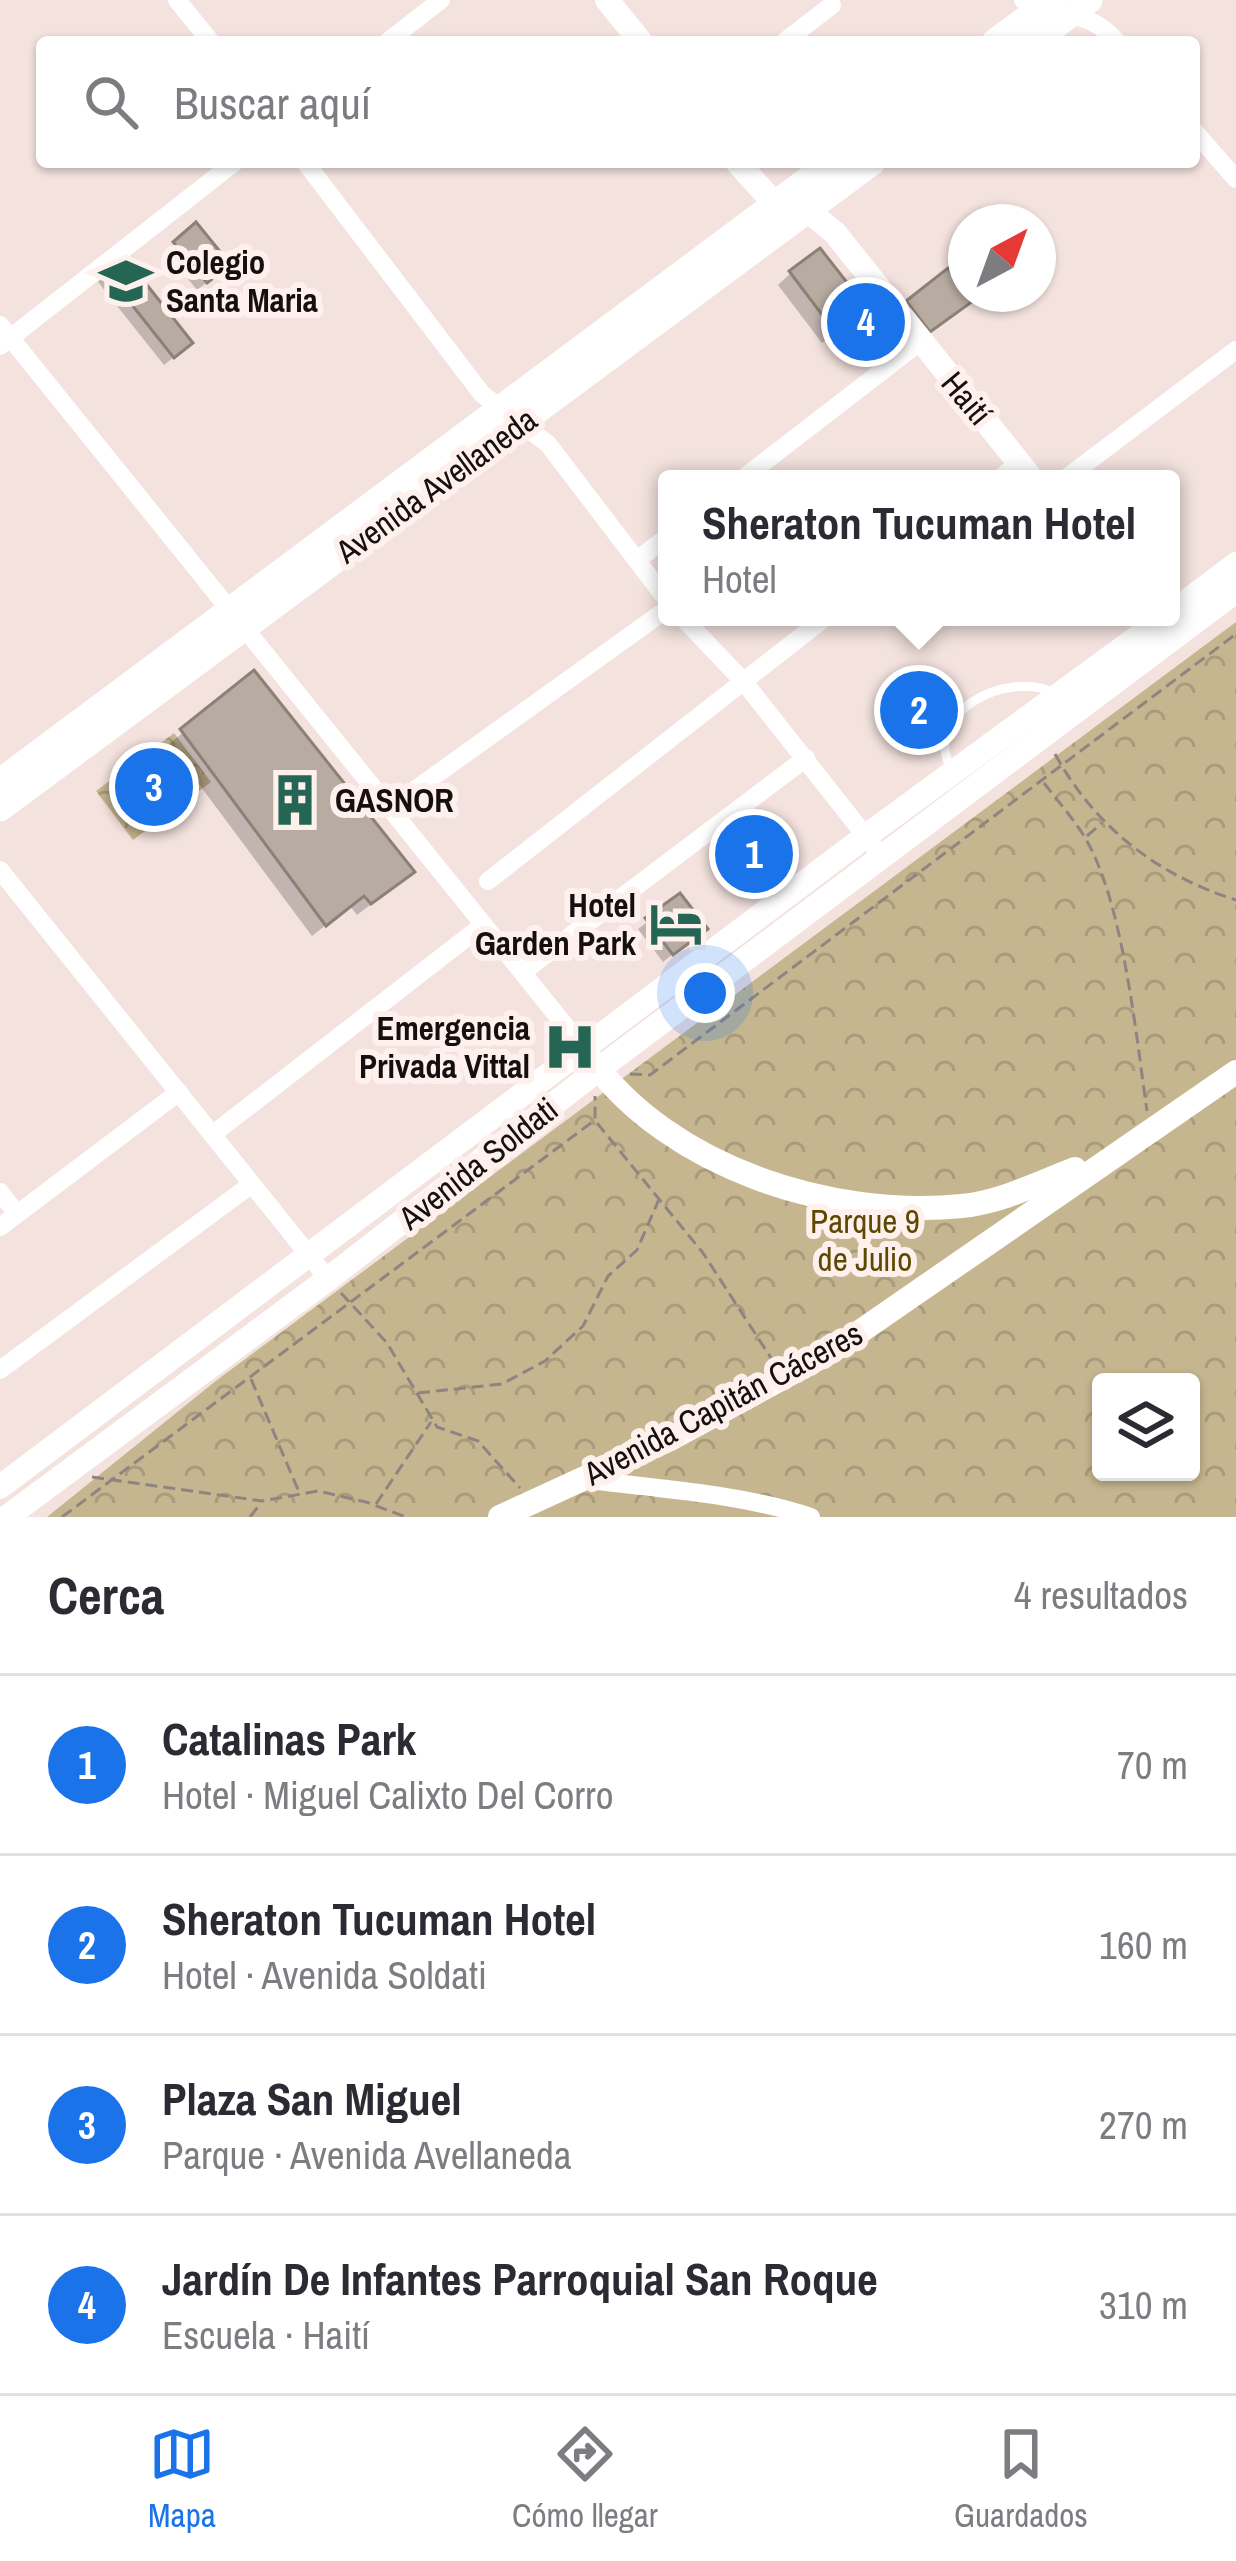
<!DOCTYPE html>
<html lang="es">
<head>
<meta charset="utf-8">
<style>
  body { margin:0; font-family:"Archivo Narrow",sans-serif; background:#f2f2f3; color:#2b2b33 }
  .controls { position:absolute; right:36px; bottom:36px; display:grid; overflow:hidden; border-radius:12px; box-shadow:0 3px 9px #0004 }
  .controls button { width:108px; height:108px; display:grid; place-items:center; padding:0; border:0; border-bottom:3px solid #e1e1e2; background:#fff; color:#2b2b33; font:60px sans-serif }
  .compass { position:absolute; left:948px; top:204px; width:108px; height:108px; border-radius:50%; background:#fff; box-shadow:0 3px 9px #0004; rotate:41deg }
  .you { position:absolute; left:705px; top:993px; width:42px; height:42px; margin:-30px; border:9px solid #fff; border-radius:50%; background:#1a73e8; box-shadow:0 0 0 18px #1a73e833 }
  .badge { display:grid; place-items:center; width:78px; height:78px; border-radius:50%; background:#1a73e8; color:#fff; font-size:39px; font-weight:700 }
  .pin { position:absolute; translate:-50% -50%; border:6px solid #fff; box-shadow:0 3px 12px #0006 }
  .popup { position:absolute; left:658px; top:470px; width:522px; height:156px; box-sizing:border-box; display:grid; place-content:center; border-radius:12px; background:#fff; filter:drop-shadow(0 3px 9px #0005); font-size:39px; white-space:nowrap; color:#7c7c81 }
  .popup b { font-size:45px; color:#2b2b33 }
  .popup::after { content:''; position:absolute; left:50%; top:100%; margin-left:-24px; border:24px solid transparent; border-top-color:#fff }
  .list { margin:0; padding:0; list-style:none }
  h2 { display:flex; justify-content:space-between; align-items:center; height:156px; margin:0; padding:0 48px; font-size:51px }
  h2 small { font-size:39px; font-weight:400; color:#7c7c81 }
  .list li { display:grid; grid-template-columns:78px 1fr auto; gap:36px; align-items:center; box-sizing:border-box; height:180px; padding:0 48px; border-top:3px solid #e1e1e2 }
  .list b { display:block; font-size:45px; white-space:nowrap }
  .list p { margin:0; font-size:39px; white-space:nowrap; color:#7c7c81 }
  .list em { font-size:39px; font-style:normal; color:#7c7c81 }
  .icon { flex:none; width:66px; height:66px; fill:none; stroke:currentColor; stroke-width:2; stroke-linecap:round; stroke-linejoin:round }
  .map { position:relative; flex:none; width:1236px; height:1517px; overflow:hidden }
  .search { position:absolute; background:#fff; box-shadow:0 3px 9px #0004; left:36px; right:36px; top:36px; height:132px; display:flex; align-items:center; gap:30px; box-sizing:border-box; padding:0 42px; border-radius:12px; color:#7c7c81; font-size:45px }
  .sheet { height:876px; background:#fff }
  nav { display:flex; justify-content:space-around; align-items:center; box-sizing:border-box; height:168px; border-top:3px solid #e1e1e2; background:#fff; font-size:33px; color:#7c7c81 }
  nav a { display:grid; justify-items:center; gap:6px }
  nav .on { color:#1a73e8 }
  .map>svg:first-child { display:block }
  .park { fill:url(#park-crowns); fill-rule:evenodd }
  .shadow { fill:#0003 }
  .building { fill:#b8aca2; stroke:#8c8077; stroke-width:3 }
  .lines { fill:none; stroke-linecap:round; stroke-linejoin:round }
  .path { stroke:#908482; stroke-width:3; stroke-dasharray:12 6; stroke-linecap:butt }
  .lane { stroke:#fff; stroke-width:9 }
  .street { stroke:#fff; stroke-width:18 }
  .secondary { stroke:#fff; stroke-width:24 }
  .primary { stroke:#fff; stroke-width:27 }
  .labels { text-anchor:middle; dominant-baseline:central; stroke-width:12; stroke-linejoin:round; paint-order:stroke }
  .poi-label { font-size:33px; font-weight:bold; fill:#150f0e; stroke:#fef0ed; text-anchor:start }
  .street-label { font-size:33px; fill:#150f0e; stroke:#fef0ed }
  .park-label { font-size:33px; fill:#5e4700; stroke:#fef0ed }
</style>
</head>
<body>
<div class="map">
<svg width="1236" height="1517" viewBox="0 0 1236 1517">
  <defs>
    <pattern id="park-crowns" width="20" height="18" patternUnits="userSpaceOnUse" patternTransform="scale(3)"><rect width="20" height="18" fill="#c6b690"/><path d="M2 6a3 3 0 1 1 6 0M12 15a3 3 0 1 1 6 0" fill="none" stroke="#a99b7b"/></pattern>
  </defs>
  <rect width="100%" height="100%" fill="#f3e2de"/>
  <g class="park">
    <path d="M1236,622V1517H47L217,1380ZM1101,1382H1191V1472H1101Z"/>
    <path d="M174,733L211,782L133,840L96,791Z"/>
  </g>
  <g class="shadow">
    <path d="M176,244L218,274L197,290L167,253Z"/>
    <path d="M107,273L180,352L164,365L98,282Z"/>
    <path d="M791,273L851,320L822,343L778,285Z"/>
    <path d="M254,675L398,884L357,915L350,906L312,936L169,744Z"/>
    <path d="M680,897L695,937L663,962L638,929Z"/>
  </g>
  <g class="building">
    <path d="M196,222L231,265L207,283L173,242Z"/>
    <path d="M820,248L867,308L835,332L789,271Z"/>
    <path d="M124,256L193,343L174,358L105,271Z"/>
    <path d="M948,268L973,301L930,332L906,301Z"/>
    <path d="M254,670L415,872L371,904L364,896L326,926L180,729Z"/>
    <path d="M680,893L708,929L673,955L645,918Z"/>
  </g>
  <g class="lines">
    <g class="path">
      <path d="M1055,754C1095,827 1157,875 1236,900"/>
      <path d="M1044,783C1057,800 1072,817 1084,836C1123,899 1136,1036 1147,1111"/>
      <path d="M1087,836L1102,823"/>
      <path d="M630,1074L650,1075L1236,634"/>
      <path d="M597,1123L703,1253L773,1361"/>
      <path d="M341,1293L387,1343L437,1427L478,1441L520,1488"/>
      <path d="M251,1379L299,1492"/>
      <path d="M418,1393L502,1384L545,1361L583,1326L608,1276L637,1250L660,1197"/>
      <path d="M92,1477L262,1501L318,1491L366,1502L406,1517"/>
      <path d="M376,1504L431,1422"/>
      <path d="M62,1517L595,1120V1096"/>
      <path d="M250,1517L260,1504"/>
    </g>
    <path class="lane" d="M952,770C919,714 1007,669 1054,693"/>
    <g class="street">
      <path d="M177,0L211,42"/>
      <path d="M1023,0C1057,22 1084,4 1117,42"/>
      <path d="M387,42L441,0"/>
      <path d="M784,42L832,5"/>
      <path d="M1194,131L1236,179"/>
      <path d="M305,162L482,394L548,444L667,600"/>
      <path d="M0,325L584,1049"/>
      <path d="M0,346L235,162"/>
      <path d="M742,479L921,341"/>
      <path d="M999,479L1020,462"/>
      <path d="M1065,479L1236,350"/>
      <path d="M637,560L667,537"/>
      <path d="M682,617L744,682L882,857"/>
      <path d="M391,807L667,609"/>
      <path d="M0,870L328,1279"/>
      <path d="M488,881L826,617"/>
      <path d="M524,971L806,758"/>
      <path d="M213,1134L483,925"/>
      <path d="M0,1192L17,1214"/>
      <path d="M0,1227L179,1092"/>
      <path d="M0,1370L252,1184"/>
      <path d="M582,1479C658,1489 739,1493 811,1517"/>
    </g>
    <g class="secondary">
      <path d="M607,0L641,42"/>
      <path d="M737,162L775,204L807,210L835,233L1032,479"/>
      <path d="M1171,613L1236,564"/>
      <path d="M591,1059C670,1168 832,1219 962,1206C1001,1202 1039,1183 1075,1169"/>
      <path d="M0,1487L866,836L1165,617"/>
      <path d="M7,1517L328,1279L599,1069L1236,591"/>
      <path d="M500,1517L672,1438L832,1351L1236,1072"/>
    </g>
    <g class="primary">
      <path d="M995,42L1052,0"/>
      <path d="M1033,42L1089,0"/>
      <path d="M0,782L832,162"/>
      <path d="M0,808L872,162"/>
    </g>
  </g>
  <defs>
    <g id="school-bare" transform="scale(4.14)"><path d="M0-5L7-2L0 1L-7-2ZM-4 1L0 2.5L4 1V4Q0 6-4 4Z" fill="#246554" stroke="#fef0ed" stroke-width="2.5" paint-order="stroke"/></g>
    <g id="building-bare" transform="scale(4.14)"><path d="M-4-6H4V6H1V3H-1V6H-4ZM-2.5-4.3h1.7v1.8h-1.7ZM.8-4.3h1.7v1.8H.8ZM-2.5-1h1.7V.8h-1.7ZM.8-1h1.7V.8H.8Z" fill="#246554" stroke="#fef0ed" stroke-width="2.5" paint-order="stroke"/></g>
    <g id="hotel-bare" transform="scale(4.14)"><path d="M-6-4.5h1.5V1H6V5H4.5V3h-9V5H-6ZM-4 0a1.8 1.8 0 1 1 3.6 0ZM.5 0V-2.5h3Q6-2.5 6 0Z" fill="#246554" stroke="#fef0ed" stroke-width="2.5" paint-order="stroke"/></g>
    <g id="hospital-bare" transform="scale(4.14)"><path d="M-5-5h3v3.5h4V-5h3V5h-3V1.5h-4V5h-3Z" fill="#246554" stroke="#fef0ed" stroke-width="2.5" paint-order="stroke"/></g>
  </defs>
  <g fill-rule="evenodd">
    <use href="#school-bare" x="126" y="281"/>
    <use href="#building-bare" x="295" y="800"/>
    <use href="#hotel-bare" x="676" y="924"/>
    <use href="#hospital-bare" x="570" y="1047"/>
  </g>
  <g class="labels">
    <g class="poi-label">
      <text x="166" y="262">Colegio<tspan x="166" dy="38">Santa Maria</tspan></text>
      <text x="335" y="800">GASNOR</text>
      <text x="636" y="905" text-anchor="end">Hotel<tspan x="636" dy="38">Garden Park</tspan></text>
      <text x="530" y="1028" text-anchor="end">Emergencia<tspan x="530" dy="38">Privada Vittal</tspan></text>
    </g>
    <g class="street-label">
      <text transform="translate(967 398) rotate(50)">Haití</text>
      <text transform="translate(436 485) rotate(-36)">Avenida Avellaneda</text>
      <text transform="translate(478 1163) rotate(-38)">Avenida Soldati</text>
      <text transform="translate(723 1403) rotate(-28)">Avenida Capitán Cáceres</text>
    </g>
    <g class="park-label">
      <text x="865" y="1221">Parque 9<tspan x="865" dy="38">de Julio</tspan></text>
    </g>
  </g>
</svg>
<div class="controls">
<button><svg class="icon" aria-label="layers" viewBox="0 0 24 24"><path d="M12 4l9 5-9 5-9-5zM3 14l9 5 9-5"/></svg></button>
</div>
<svg class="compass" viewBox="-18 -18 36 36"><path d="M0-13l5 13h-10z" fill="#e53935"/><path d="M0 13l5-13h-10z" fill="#7c7c81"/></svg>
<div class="you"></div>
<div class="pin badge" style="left:754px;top:854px">1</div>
<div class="pin badge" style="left:919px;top:710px">2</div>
<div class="popup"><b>Sheraton Tucuman Hotel</b>Hotel</div>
<div class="pin badge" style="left:154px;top:787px">3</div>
<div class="pin badge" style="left:866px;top:322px">4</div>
<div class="search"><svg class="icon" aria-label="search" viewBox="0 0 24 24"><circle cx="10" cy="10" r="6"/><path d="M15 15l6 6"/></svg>Buscar aquí</div>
</div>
<section class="sheet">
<h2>Cerca<small>4 resultados</small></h2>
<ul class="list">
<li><span class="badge">1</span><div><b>Catalinas Park</b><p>Hotel · Miguel Calixto Del Corro</p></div><em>70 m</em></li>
<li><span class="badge">2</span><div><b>Sheraton Tucuman Hotel</b><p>Hotel · Avenida Soldati</p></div><em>160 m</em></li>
<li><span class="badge">3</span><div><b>Plaza San Miguel</b><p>Parque · Avenida Avellaneda</p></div><em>270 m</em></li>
<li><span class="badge">4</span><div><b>Jardín De Infantes Parroquial San Roque</b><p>Escuela · Haití</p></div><em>310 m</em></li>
</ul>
</section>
<nav>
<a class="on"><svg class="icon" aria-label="map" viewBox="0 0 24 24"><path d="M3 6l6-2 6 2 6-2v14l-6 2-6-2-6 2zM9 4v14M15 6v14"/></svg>Mapa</a>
<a><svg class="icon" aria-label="directions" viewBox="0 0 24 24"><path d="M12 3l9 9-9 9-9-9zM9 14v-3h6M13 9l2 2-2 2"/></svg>Cómo llegar</a>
<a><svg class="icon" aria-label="saved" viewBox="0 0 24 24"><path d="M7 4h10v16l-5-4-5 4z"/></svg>Guardados</a>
</nav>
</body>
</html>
